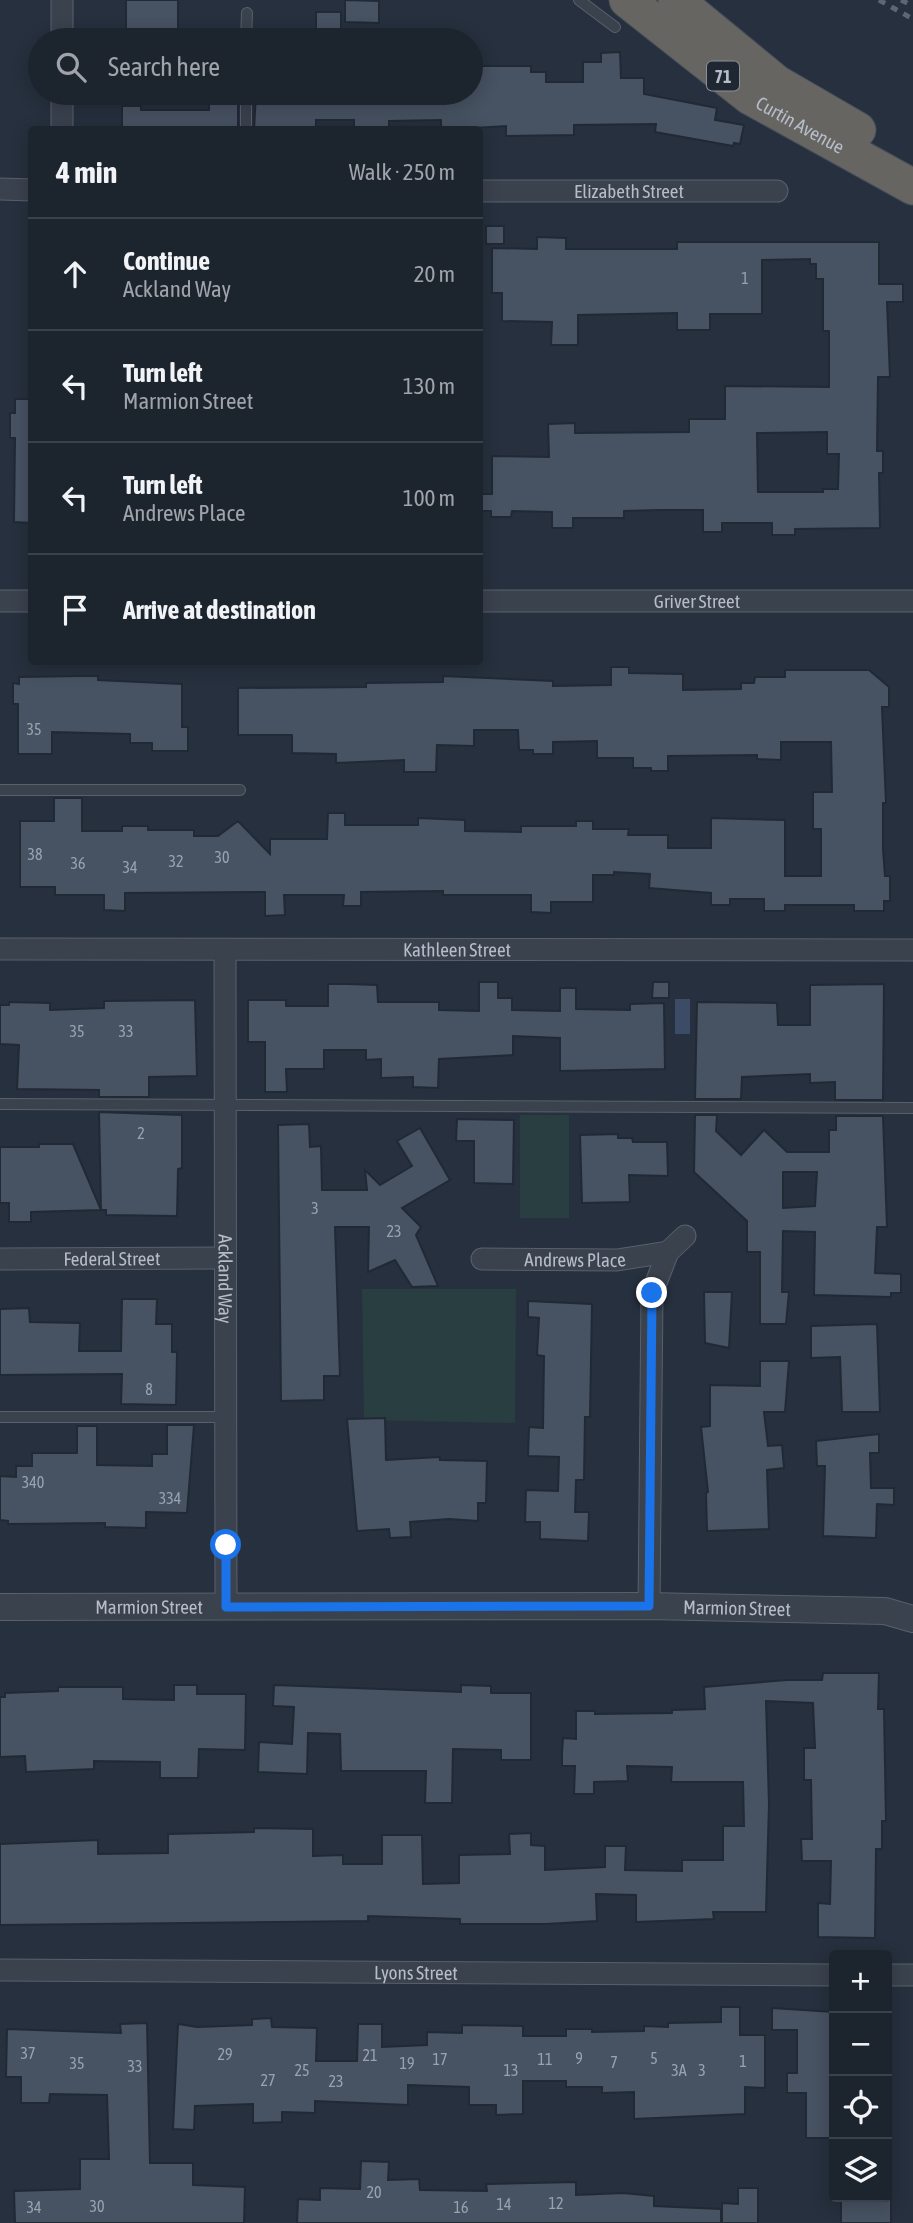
<!DOCTYPE html>
<html lang="en">
<head>
<meta charset="utf-8">
<style>
  body { margin:0; font-family:"Asap Condensed",sans-serif; background:#252c36; color:#f1f3f6 }
  .controls { position:absolute; right:21px; bottom:21px; display:grid; overflow:hidden; border-radius:7px; box-shadow:0 4px 18px #0003 }
  .controls button { width:63px; height:63px; display:grid; place-items:center; padding:0; border:0; border-bottom:2px solid #3a414a; background:#1c242e; color:#f1f3f6; font:35px sans-serif }
  .stop { position:absolute; width:21px; height:21px; margin:-16px; border:5px solid #1a73e8; border-radius:50%; background:#fff }
  .stop.end { background:#1a73e8; border-color:#fff; box-shadow:0 2px 7px #0008 }
  .list { margin:0; padding:0; list-style:none }
  h2 { display:flex; justify-content:space-between; align-items:center; height:91px; margin:0; padding:0 28px; font-size:30px }
  h2 small { font-size:23px; font-weight:400; color:#a0a4aa }
  .list li { display:grid; grid-template-columns:46px 1fr auto; gap:21px; align-items:center; box-sizing:border-box; height:112px; padding:0 28px; border-top:2px solid #3a414a }
  .list b { display:block; font-size:26px; white-space:nowrap }
  .list p { margin:0; font-size:23px; white-space:nowrap; color:#a0a4aa }
  .list em { font-size:23px; font-style:normal; color:#a0a4aa }
  .icon { flex:none; width:38px; height:38px; fill:none; stroke:currentColor; stroke-width:2; stroke-linecap:round; stroke-linejoin:round }
  .map { position:relative; flex:none; width:913px; height:2223px; overflow:hidden }
  .search { position:absolute; background:#1c242e; box-shadow:0 4px 18px #0003; left:28px; top:28px; width:455px; height:77px; display:flex; align-items:center; gap:18px; box-sizing:border-box; padding:0 24px; border-radius:38px; color:#a0a4aa; font-size:26px }
  .panel { position:absolute; background:#1c242e; box-shadow:0 4px 18px #0003; left:28px; top:126px; width:455px; height:539px; border-radius:7px }
  .map>svg:first-child { display:block }
  .green { fill:#293e40 }
  .water { fill:#3c4c66 }
  .building { fill:#475262; stroke:#212935; stroke-width:2; fill-rule:evenodd }
  .lines { fill:none; stroke-linecap:round; stroke-linejoin:round }
  .service-casing { stroke:#58606c; stroke-width:12 }
  .minor-casing { stroke:#58606c; stroke-width:23 }
  .tertiary-casing { stroke:#58606c; stroke-width:28 }
  .trunk-casing { stroke:#454d59; stroke-width:37 }
  .service { stroke:#3a424e; stroke-width:10 }
  .minor { stroke:#3a424e; stroke-width:21 }
  .tertiary { stroke:#3a424e; stroke-width:26 }
  .trunk { stroke:#666562; stroke-width:35 }
  .rail { stroke:#5c6675; stroke-width:5; stroke-dasharray:7 7; stroke-linecap:butt }
  .route { stroke:#1a73e8; stroke-width:9 }
  .labels { text-anchor:middle; dominant-baseline:central; stroke-width:6; stroke-linejoin:round; paint-order:stroke }
  .number-label { font-size:16px; fill:#9aa2af }
  .shield { fill:#1f2733; stroke:#89909c; stroke-width:2 }
  .shield-label { font-size:18px; font-weight:bold; fill:#b6bdc9 }
  .street-label { font-size:19px; fill:#b6bdc9; stroke:#1f2733 }
</style>
</head>
<body>
<div class="map">
<svg width="913" height="2223" viewBox="0 0 913 2223">
  <rect width="100%" height="100%" fill="#26303e"/>
  <g class="green">
    <rect x="520" y="1115" width="49" height="103"/>
    <path d="M362,1289H516L515,1423L364,1420Z"/>
  </g>
  <rect class="water" x="675" y="999" width="15" height="35"/>
  <g class="building">
    <rect x="126" y="0" width="52" height="40"/>
    <path d="M345,0L379,1V23L345,22Z"/>
    <rect x="316" y="12" width="25" height="28"/>
    <path d="M620,52L621,78H644V94L717,108L715,120L744,125L740,144L734,143L733,146L655,132L656,124L574,125V135L506,136V126L441,130V120L389,121V130H354V120H316V130H254L256,93H471V66H531V72H546V82H583V62H601V53Z"/>
    <path d="M209,101H238V130L122,129V106H141V110H209Z"/>
    <rect x="486" y="226" width="18" height="18"/>
    <path d="M537,237L566,238V249H677V242H879V284H903V302H887L890,377H878L877,451H883V473H879L880,528L795,529V535H772V523H722V532H703V510H660L624,511V518H573V528H552V512L512,511L511,517H491V511H480V494H492V456L549,457L548,424L575,423V433L689,432V419H725V386L829,387V331H823V279H816V264H810V259L762,260V314H710V330H677V313L578,315V345H551L552,322L502,321V293H492V248L537,249ZM827,432V454H839L838,489H823V492H758L757,433Z"/>
    <path d="M15,399H32V523L14,522L15,438H10V413H15Z"/>
    <path d="M611,667H629V673L683,674V690L741,689V683H754L755,677H785V670H869L889,687V707H882L886,803H883V849L885,876H890V901H884V911H854V905H785V911H764V899H730V905H711V893L649,888L650,874L614,872V875H593V902H551V913L531,912V895H443V891L361,892V906H343L344,895H284L285,915L265,916V892L125,893V911L104,910V895H55V887H20V821H54V798H82V831H122V826H148V830H194V836H218L238,821L270,854V839H327L328,813H345V825H418V818L465,820V831L521,832V826H576V821H593V829H629L628,835H668V848H711V818L785,820V876H821V829H813V792H832L831,742H781V760L757,759V755L668,756V771H651V768H633V758H597V741L553,742V754H533V750H519L518,730H474V746L437,745L436,772H404V760L336,763V754L292,753V735H238V688L366,687V683L443,682V676L553,681V686L611,685Z"/>
    <path d="M81,676H98V680L182,684V727H188V751H152V743H130V734L52,732V754H18V704H13V683L19,684V677Z"/>
    <path d="M479,982H498V998H512V1010L560,1011V988H576V1009L630,1010V1004L664,1003L665,1069L560,1071V1038L513,1036V1055L439,1059L438,1088L413,1087V1077L381,1078V1059L366,1060V1050H324V1069H286L287,1092H265V1042H248V1000H286V1006H328V984H348L377,985L378,1002H439V1010L479,1011Z"/>
    <path d="M653,982H669V998H652Z"/>
    <path d="M884,984L883,1100H835V1082L810,1083V1074L742,1077L741,1099H695L697,1002L777,1003L778,1025H810V985Z"/>
    <path d="M195,1000L197,1076L149,1077V1097H99V1090L17,1089L19,1045L0,1044V1005H9V1002L50,1003V1010L104,1008V1001Z"/>
    <path d="M99,1112L182,1115V1168L178,1169L177,1216L106,1215V1210H101Z"/>
    <path d="M695,1115H717L716,1131L741,1155L764,1130L787,1152H829V1130H836V1116H883L887,1227H877L875,1273L901,1274V1293H891V1297L814,1295L815,1232L783,1231L782,1292H789L786,1324H760V1252H747V1221L694,1172ZM783,1172H817L815,1206L783,1208Z"/>
    <path d="M457,1119L514,1120L513,1184L474,1183V1141H456Z"/>
    <path d="M309,1124L310,1147L321,1146L322,1190H367L365,1170L380,1185L412,1166L397,1141L420,1128L450,1180L402,1208L421,1227L416,1235L438,1286L412,1287L395,1260L368,1272L369,1227H335L340,1376H324V1400L281,1401L278,1125Z"/>
    <path d="M618,1134V1138H632L633,1142H667L668,1176L629,1175L630,1202L582,1203L580,1135Z"/>
    <path d="M39,1144H73L101,1210L31,1212V1222H9V1203H0V1147H39Z"/>
    <path d="M704,1292H732L729,1348L705,1343Z"/>
    <path d="M122,1299H157L156,1324H172V1352H177L176,1405L121,1404L122,1374L0,1375V1309L29,1308L30,1322L80,1323L79,1351H121Z"/>
    <path d="M528,1301L592,1304L590,1417H585L584,1480H576L575,1512H589L588,1541L540,1539V1522H525L526,1490L558,1491L559,1457L528,1456L529,1427L543,1428L544,1356L537,1355L539,1318L528,1317Z"/>
    <path d="M877,1324L880,1412H842L840,1357L811,1358V1326Z"/>
    <path d="M760,1361H789L785,1412H764L768,1446L782,1445L784,1468L767,1470L769,1529L707,1531L706,1493L708,1492L701,1427L710,1426V1385L760,1386Z"/>
    <path d="M385,1418L386,1460L440,1457V1460L487,1461L486,1503H478V1521L449,1519L410,1522L411,1537L390,1538L389,1529L357,1531L347,1419Z"/>
    <path d="M167,1425H194L187,1513L146,1512V1528L105,1527V1523L8,1524V1521L0,1520V1476L16,1477V1466H32V1453H77V1426H97V1465L152,1466V1454H167Z"/>
    <path d="M879,1434V1453H870L871,1488H894V1505L877,1504L876,1538L823,1536L825,1466H817L816,1441Z"/>
    <path d="M823,1673H879L878,1709H884L886,1821H882V1849H876L875,1938L818,1937V1903L830,1904L831,1861H802L801,1839H812L811,1780H804V1748H815L813,1703L766,1701L769,1804L766,1912H713L714,1919L636,1922V1895L596,1894L597,1921L546,1924H460V1919L368,1916V1921L0,1925V1844L98,1840V1854L168,1853V1834L254,1832V1828L313,1829V1856L343,1855V1864H382V1835H422L423,1884L459,1883V1855L510,1854L509,1834L531,1833V1845L545,1846V1870L605,1867V1846H626L625,1870L682,1871V1860H723V1826H744L743,1782H671L672,1767L627,1766L628,1781L594,1782V1794H574L575,1766H562V1752L563,1738L576,1739V1711H595V1714L672,1713V1710L705,1709L704,1687L787,1680H822Z"/>
    <path d="M174,1685H197V1694H246L245,1750L199,1749L198,1778H160V1762L94,1761V1769L26,1772L25,1756L0,1757V1697H5V1693L58,1691V1687H123V1699L174,1700Z"/>
    <path d="M274,1685L461,1692V1685L491,1686V1693H531V1760H501V1750L453,1749L452,1803H425L426,1771H341L340,1734L308,1733L307,1774L258,1772L259,1742L292,1744L294,1707L273,1706Z"/>
    <path d="M721,2007H740V2035H765V2088L745,2087V2114L634,2119V2092L602,2093V2087H566V2081H523V2114L496,2115V2105H469V2087L408,2085V2105L315,2101V2113L282,2112V2122L253,2123V2104L195,2106L194,2130L173,2129L178,2024L197,2027L252,2025V2019L271,2018L272,2027L317,2028L316,2061H357L358,2024H382V2047L427,2045V2032L462,2033V2025L523,2026V2036H566V2029H592V2032L644,2031V2026L668,2027V2023L721,2022Z"/>
    <path d="M772,2008L834,2012V2138H806V2093H787V2073H797V2030H772Z"/>
    <path d="M147,2023L150,2163H193V2185L245,2187L244,2223H15L14,2191L80,2189V2159H109L107,2095L50,2094L49,2103H21V2077H6L7,2029L121,2033L120,2024Z"/>
    <path d="M361,2161L389,2162L388,2180L419,2179L420,2190L487,2191L486,2184L576,2182V2195L623,2193L654,2196V2206L721,2209V2223H297L298,2199L320,2200V2188L360,2189Z"/>
    <path d="M738,2188H758V2223H722V2203L738,2204Z"/>
    <rect x="841" y="2197" width="50" height="26"/>
  </g>
  <g class="lines">
    <g class="service-casing">
      <g id="service">
        <path d="M579,0L615,27"/>
        <path d="M246,40L247,13"/>
        <path d="M246,130V93"/>
        <path d="M0,790H240"/>
        <path d="M0,1104L913,1108"/>
        <path d="M0,1417H225"/>
      </g>
    </g>
    <g class="minor-casing">
      <g id="minor">
        <path d="M62,0V40"/>
        <path d="M62,93V130"/>
        <path d="M0,189L32,190"/>
        <path id="s1" d="M480,191H777"/>
        <path d="M0,601H32"/>
        <path id="s2" d="M480,601H913"/>
        <path id="s3" d="M0,949L913,950"/>
        <path id="s4" d="M225,950L226,1607"/>
        <path d="M668,1252L685,1236"/>
        <path id="s5" d="M0,1259L224,1258"/>
        <path id="s6" d="M482,1259L617,1260L668,1252L652,1293L649,1606"/>
        <path id="s7" d="M0,1970L834,1975"/>
        <path d="M887,1975H913"/>
      </g>
    </g>
    <g class="tertiary-casing">
      <g id="tertiary">
        <path id="s8" d="M0,1607L649,1606L885,1611L913,1619"/>
      </g>
    </g>
    <g class="trunk-casing">
      <g id="trunk">
        <path id="s9" d="M627,0L750,97L913,187"/>
        <path d="M676,0L777,83L858,130"/>
      </g>
    </g>
    <use href="#service" class="service"/>
    <use href="#minor" class="minor"/>
    <use href="#tertiary" class="tertiary"/>
    <use href="#trunk" class="trunk"/>
    <g class="rail">
      <path d="M879,0L913,19"/>
      <path d="M901,0L913,6"/>
    </g>
  </g>
  <g class="lines">
    <path class="route" d="M226,1545V1607L649,1606L652,1293"/>
  </g>
  <g class="labels">
    <g class="number-label">
      <text x="745" y="278">1</text>
      <text x="34" y="729">35</text>
      <text x="35" y="854">38</text>
      <text x="222" y="857">30</text>
      <text x="176" y="861">32</text>
      <text x="78" y="863">36</text>
      <text x="130" y="867">34</text>
      <text x="77" y="1031">35</text>
      <text x="126" y="1031">33</text>
      <text x="141" y="1133">2</text>
      <text x="315" y="1208">3</text>
      <text x="394" y="1231">23</text>
      <text x="149" y="1389">8</text>
      <text x="33" y="1482">340</text>
      <text x="170" y="1498">334</text>
      <text x="28" y="2053">37</text>
      <text x="225" y="2054">29</text>
      <text x="370" y="2055">21</text>
      <text x="579" y="2058">9</text>
      <text x="654" y="2058">5</text>
      <text x="440" y="2059">17</text>
      <text x="545" y="2059">11</text>
      <text x="743" y="2061">1</text>
      <text x="614" y="2062">7</text>
      <text x="77" y="2063">35</text>
      <text x="407" y="2063">19</text>
      <text x="135" y="2066">33</text>
      <text x="302" y="2070">25</text>
      <text x="511" y="2070">13</text>
      <text x="679" y="2070">3A</text>
      <text x="702" y="2070">3</text>
      <text x="268" y="2080">27</text>
      <text x="336" y="2081">23</text>
      <text x="374" y="2192">20</text>
      <text x="556" y="2203">12</text>
      <text x="504" y="2204">14</text>
      <text x="97" y="2206">30</text>
      <text x="34" y="2207">34</text>
      <text x="461" y="2207">16</text>
    </g>
    <rect class="shield" x="707" y="61.5" width="32" height="29" rx="5"/>
    <g class="shield-label">
      <text x="723" y="76">71</text>
    </g>
    <g class="street-label">
      <text stroke="none"><textPath href="#s9" startOffset="214">Curtin Avenue</textPath></text>
      <text stroke="none"><textPath href="#s1" startOffset="149">Elizabeth Street</textPath></text>
      <text stroke="none"><textPath href="#s2" startOffset="217">Griver Street</textPath></text>
      <text stroke="none"><textPath href="#s3" startOffset="457">Kathleen Street</textPath></text>
      <text stroke="none"><textPath href="#s5" startOffset="112">Federal Street</textPath></text>
      <text stroke="none"><textPath href="#s6" startOffset="93">Andrews Place</textPath></text>
      <text stroke="none"><textPath href="#s4" startOffset="329">Ackland Way</textPath></text>
      <text stroke="none"><textPath href="#s8" startOffset="149">Marmion Street</textPath></text>
      <text stroke="none"><textPath href="#s8" startOffset="737">Marmion Street</textPath></text>
      <text stroke="none"><textPath href="#s7" startOffset="416">Lyons Street</textPath></text>
    </g>
  </g>
</svg>
<div class="controls">
<button>+</button>
<button>−</button>
<button><svg class="icon" aria-label="locate" viewBox="0 0 24 24"><circle cx="12" cy="12" r="6"/><path d="M12 2v4M12 18v4M2 12h4M18 12h4"/></svg></button>
<button><svg class="icon" aria-label="layers" viewBox="0 0 24 24"><path d="M12 4l9 5-9 5-9-5zM3 14l9 5 9-5"/></svg></button>
</div>
<div class="stop" style="left:226px;top:1545px"></div>
<div class="stop end" style="left:652px;top:1293px"></div>
<div class="search"><svg class="icon" aria-label="search" viewBox="0 0 24 24"><circle cx="10" cy="10" r="6"/><path d="M15 15l6 6"/></svg>Search here</div>
<section class="panel">
<h2>4 min<small>Walk · 250 m</small></h2>
<ul class="list">
<li><svg class="icon" aria-label="ahead" viewBox="0 0 24 24"><path d="M12 20V5M6 11l6-6 6 6"/></svg><div><b>Continue</b><p>Ackland Way</p></div><em>20 m</em></li>
<li><svg class="icon" aria-label="left" viewBox="0 0 24 24"><path d="M17 20v-9H6M10 6l-5 5 5 5"/></svg><div><b>Turn left</b><p>Marmion Street</p></div><em>130 m</em></li>
<li><svg class="icon" aria-label="left" viewBox="0 0 24 24"><path d="M17 20v-9H6M10 6l-5 5 5 5"/></svg><div><b>Turn left</b><p>Andrews Place</p></div><em>100 m</em></li>
<li><svg class="icon" aria-label="arrive" viewBox="0 0 24 24"><path d="M6 21V4h12l-3 4 3 4H6"/></svg><div><b>Arrive at destination</b></div></li>
</ul>
</section>
</div>
</body>
</html>
